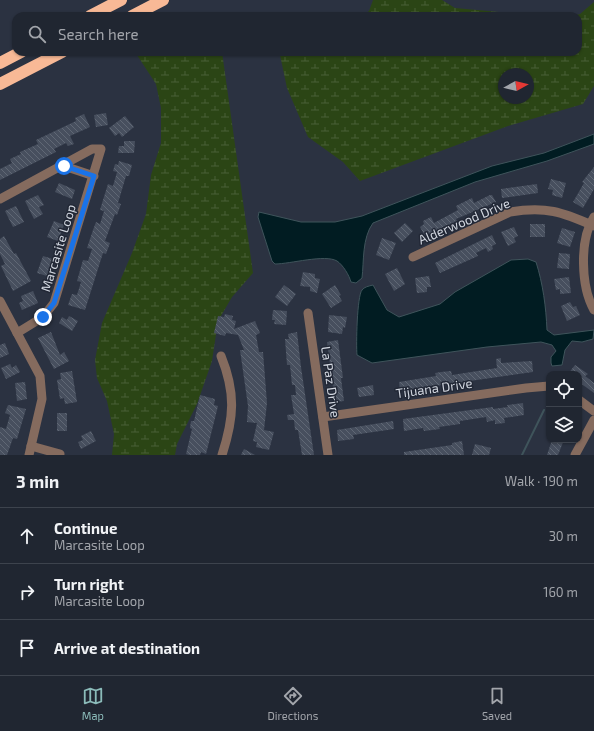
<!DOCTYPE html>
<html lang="en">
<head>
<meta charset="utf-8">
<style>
  body { margin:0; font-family:"Exo 2",sans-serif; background:#282e39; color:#f1f3f6 }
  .controls { position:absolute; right:12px; bottom:12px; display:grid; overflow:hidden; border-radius:8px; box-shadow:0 1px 3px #0004 }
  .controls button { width:36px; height:36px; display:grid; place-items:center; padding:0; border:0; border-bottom:1px solid #3d434d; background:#202631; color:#f1f3f6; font:20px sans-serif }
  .compass { position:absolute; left:498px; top:68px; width:36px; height:36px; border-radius:50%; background:#202631; box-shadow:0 1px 3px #0004; rotate:82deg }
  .stop { position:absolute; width:12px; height:12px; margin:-9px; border:3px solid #1a73e8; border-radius:50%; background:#fff }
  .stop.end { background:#1a73e8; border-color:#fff; box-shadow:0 1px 4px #0008 }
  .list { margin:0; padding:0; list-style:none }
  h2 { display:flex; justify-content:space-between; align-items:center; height:52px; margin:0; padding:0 16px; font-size:17px }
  h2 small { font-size:13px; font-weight:400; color:#a2a5ab }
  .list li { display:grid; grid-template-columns:26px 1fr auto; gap:12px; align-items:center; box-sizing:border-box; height:56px; padding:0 16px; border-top:1px solid #3d434d }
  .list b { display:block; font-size:15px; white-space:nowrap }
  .list p { margin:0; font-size:13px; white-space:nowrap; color:#a2a5ab }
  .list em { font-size:13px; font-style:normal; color:#a2a5ab }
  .icon { flex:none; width:22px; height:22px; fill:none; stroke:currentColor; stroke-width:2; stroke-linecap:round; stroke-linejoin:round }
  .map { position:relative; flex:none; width:594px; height:455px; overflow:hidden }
  .search { position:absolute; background:#202631; box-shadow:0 1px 3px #0004; left:12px; right:12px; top:12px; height:44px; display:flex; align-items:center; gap:10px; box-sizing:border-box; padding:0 14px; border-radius:12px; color:#a2a5ab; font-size:15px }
  .sheet { height:220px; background:#202631 }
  nav { display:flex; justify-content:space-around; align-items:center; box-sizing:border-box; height:56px; border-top:1px solid #3d434d; background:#202631; font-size:11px; color:#a2a5ab }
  nav a { display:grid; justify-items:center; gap:2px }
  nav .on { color:#8bbbb9 }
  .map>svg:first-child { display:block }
  .wetland { fill:url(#wetland-marsh); fill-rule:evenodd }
  .water { fill:#011c22; stroke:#3f545b }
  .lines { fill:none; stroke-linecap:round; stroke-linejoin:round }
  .stream { stroke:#3f545b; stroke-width:2 }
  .building { fill:url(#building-back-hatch) }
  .minor { stroke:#856b5e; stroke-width:9 }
  .highway { stroke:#f8b996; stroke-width:12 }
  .route { stroke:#1a73e8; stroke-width:5 }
  .labels { text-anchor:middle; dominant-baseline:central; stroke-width:3; stroke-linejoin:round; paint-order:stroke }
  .street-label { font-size:13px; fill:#d1d6df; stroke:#222836 }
</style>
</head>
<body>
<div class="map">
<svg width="594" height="455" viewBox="0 0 594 455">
  <defs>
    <pattern id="wetland-marsh" width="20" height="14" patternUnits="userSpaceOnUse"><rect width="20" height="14" fill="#2b4515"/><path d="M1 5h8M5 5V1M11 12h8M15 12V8" fill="none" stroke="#495f37"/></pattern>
    <pattern id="building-back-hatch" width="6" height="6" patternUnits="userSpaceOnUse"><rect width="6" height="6" fill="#474f5e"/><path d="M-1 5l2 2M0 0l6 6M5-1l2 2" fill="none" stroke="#606875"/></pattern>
  </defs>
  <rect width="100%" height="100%" fill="#2b3241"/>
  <g class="wetland">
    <path d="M373,0H442L455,8L541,16H362L369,11Z"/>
    <path d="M594,2V86L583,104L508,126L360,181L343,162L308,137L287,88L280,55L281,52H578V16H573L580,14ZM504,74H528V98H504Z"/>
    <path d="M135,52H222L253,273L232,297L218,321L212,361L197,404L177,444L175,455H112L114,434L107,401L97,378L95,360L102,323L132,253L146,214L151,175L161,143V108L156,84Z"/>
  </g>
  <g class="water">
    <path d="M594,134V144L547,161L475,182L373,223C362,238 364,261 362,278L356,283L351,282C349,275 343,265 337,261C325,254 290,264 275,264L272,261L258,217L259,212L301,222H335L362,216L492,166L544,153Z"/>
    <path d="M528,259L536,262C543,284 546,307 547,330L554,335L594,330L593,339L582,342L572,341L565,350L562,365L552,366L551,363V357L556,351L552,345L541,342L487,347L372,363L357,355C356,345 357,296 362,290C364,287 369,286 373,285L387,310L399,317L440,304L455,292L511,260Z"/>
  </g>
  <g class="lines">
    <path class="stream" d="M522,455L544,410"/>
  </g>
  <g class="building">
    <path d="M106,113L108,125L96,127L94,115Z"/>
    <path d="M84,114L90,127L70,136L74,144L68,146L66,143L54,149L56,152L0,180V169L12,163L10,159L21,154L20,152L38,144L36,140L76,121L75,118Z"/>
    <path d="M125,116L134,127L122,137L119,133L115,136L109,128Z"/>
    <path d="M124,141H135L134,153H118L119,146H124Z"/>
    <path d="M119,161L132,165L129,176H126L118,203L121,204L117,215L115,214L105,241L110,243L106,254L103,253L85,310L68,305L72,294L77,295L81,282L77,281L83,260L88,261L92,249L87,248L93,230L96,222L100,224L104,211L100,210L103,200L108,184L113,186L117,172L113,171L115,164L118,165Z"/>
    <path d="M594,167V189L583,208L573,202L584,183L582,182Z"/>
    <path d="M551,179L566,183L562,198L552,195L553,190L548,189Z"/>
    <path d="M59,183L75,190L72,199L55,192Z"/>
    <path d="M537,184L538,193L502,198L501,189Z"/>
    <path d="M38,195L44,205L39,207L43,214L34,219L25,201Z"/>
    <path d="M490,195H492L496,202L456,219L457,221L425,236L420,227L424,224L423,221L431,217L434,223L458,210L456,206L472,198L474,203Z"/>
    <path d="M16,206L24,222L13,227L5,211Z"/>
    <path d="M54,221L64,225L58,241L47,237Z"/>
    <path d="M405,223L413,231L402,242L394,233Z"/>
    <rect x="530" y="224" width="15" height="13"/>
    <path d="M514,227L518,236L514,238L516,242L508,246L501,232Z"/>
    <path d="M562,228L575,232L570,247L557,243Z"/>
    <path d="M492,235L496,244L492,246L493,249L488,252L486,248L476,253L478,256L440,273L435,263Z"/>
    <path d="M4,236L14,254L16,253L31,281L13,291L1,266L5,264L0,254V239Z"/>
    <path d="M382,238L396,243L389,260L376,255Z"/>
    <path d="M559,253L570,254L569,269L557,268Z"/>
    <path d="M43,256L53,259L47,276L37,273Z"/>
    <path d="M397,268L405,284L394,291L385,274Z"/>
    <path d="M303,272L315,274V278L320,279L317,293L310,291V287L300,286Z"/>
    <path d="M429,276L431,287H427V292L417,293L415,278Z"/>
    <path d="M569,277L571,293L560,294V289L556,290L554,279Z"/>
    <path d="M284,285L296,294L287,306L275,297Z"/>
    <path d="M335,285L341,295L339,296L342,301L331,308L322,294Z"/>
    <path d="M33,291L38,303L22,310L19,303L23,301L21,296Z"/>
    <path d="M570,302L573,307L576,306L580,315L567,321L561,306Z"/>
    <path d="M273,310L287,311L286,325L274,324L275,320H272Z"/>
    <path d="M225,314L233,316L232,320L236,321L234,329L255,321L260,333L256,335L259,352H263L267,403L264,430L274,432L269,450L256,447L257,442L253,441L257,423L247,422L248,406L240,350H244L238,335L226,333L225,336L214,333L218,316L224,317Z"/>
    <path d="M329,315L347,317L345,328L343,327L342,334L328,332Z"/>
    <path d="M69,316L78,321L72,331L59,323L62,317L67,320Z"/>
    <path d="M51,332L60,355L64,352L69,361L54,369L38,338Z"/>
    <path d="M297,332L301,367L314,455H302L298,430H295L294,420H288L287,415L294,414L291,395H296L295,385H292L290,365H287L285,339H289L288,334Z"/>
    <path d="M338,340L343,378H341L344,401L335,402L327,342Z"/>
    <path d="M5,343L9,354L0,358V345Z"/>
    <path d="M501,358V363L532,361L533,372L400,391L399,382L436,376L435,373L441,372L451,371L452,375L497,368L496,359Z"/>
    <path d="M10,364L12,368L16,365L20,372L6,379L1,368Z"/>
    <path d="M575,365L588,374L585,376L594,383V393L579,382V374H568Z"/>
    <path d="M72,371L77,402L65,404L64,398L60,399L57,380L61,379L60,373Z"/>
    <path d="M25,382L27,399L17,401L15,383Z"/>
    <path d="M373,385L374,395L359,397L357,388Z"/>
    <path d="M200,395L215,399L214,405L218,406L206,454L201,452L200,455H189L186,454L192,429L190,428L191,421H194Z"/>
    <path d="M523,403L524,415L504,418L505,423L495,424V420L487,422L486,417L460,421V424L439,427L440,429L424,431L423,428L404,431L403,419L493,407V409L508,407L507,405Z"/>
    <path d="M8,405L26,409L17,439L13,438L7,455H0V427L6,429L10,415L5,413Z"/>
    <rect x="57" y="413" width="10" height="18"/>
    <path d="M393,421L394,429L353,435L354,439L338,441L337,430Z"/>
    <path d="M91,431L96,441L81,449L78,442L83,440L81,436Z"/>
    <path d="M552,440H564L558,455H547Z"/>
    <path d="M462,441L464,455H404V452L452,445V443Z"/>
    <path d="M475,444L491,448L489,455H472Z"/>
    <path d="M244,449L255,455H241Z"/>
  </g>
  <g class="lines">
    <g class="minor">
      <path d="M64,166L94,176"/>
      <path d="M0,199L92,149H101L54,303L43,317L17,333"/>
      <path d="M594,217C579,240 581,287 594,310"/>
      <path d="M413,257L510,212C546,206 562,212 594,226"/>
      <path d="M0,301L40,376L42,399L29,455"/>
      <path d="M308,313L328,455"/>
      <path d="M221,356C236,393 234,418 222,455"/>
      <path d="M579,400L594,411"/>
      <path d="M323,417L526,388L549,386"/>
      <path d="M31,446L60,454"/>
      <path d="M575,455L594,420"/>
    </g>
    <g class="highway">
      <path d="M90,16L121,0"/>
      <path d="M132,16L163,0"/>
      <path d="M0,63L21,52"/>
      <path d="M0,84L62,52"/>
    </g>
  </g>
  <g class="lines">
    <path class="route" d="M43,317L54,303L94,176L64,166"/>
  </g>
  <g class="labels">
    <g class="street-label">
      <text transform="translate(464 221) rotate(-23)">Alderwood Drive</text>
      <text transform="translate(58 248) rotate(-73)">Marcasite Loop</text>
      <text transform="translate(331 382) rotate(82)">La Paz Drive</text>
      <text transform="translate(434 388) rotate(-8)">Tijuana Drive</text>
    </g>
  </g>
</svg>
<div class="controls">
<button><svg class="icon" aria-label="locate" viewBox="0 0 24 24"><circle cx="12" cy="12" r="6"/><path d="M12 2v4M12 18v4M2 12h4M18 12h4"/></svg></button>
<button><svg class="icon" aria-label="layers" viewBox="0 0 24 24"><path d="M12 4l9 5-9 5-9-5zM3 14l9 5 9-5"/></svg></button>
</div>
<svg class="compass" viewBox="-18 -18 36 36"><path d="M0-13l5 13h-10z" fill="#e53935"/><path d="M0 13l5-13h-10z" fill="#a2a5ab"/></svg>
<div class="stop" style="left:64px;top:166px"></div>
<div class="stop end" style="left:43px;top:317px"></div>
<div class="search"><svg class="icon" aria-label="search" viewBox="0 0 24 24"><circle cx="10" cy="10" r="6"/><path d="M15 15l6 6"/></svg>Search here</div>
</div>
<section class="sheet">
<h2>3 min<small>Walk · 190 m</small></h2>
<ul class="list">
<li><svg class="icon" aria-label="ahead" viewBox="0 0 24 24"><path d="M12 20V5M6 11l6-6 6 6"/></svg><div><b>Continue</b><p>Marcasite Loop</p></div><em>30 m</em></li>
<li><svg class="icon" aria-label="right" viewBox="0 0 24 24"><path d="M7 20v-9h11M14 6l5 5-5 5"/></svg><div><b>Turn right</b><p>Marcasite Loop</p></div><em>160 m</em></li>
<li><svg class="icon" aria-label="arrive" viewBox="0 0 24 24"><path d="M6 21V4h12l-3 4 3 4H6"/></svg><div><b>Arrive at destination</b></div></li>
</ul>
</section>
<nav>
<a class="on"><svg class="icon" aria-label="map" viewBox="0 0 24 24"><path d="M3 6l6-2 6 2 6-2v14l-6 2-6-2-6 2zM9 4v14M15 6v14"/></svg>Map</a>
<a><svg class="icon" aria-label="directions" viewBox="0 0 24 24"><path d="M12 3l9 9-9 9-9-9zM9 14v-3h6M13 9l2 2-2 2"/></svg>Directions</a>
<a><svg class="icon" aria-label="saved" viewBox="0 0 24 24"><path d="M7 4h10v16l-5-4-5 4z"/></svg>Saved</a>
</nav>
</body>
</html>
